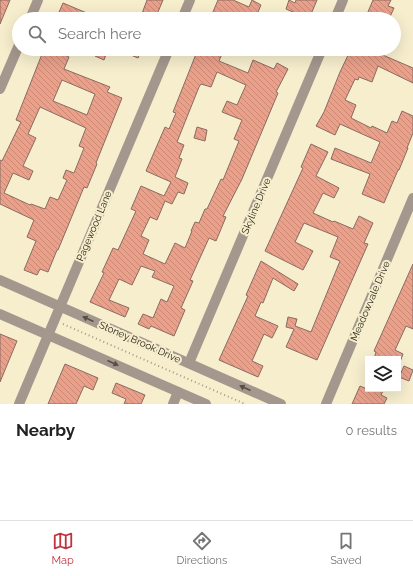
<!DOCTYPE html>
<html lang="en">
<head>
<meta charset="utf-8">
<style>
  body { margin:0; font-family:Raleway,sans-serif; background:#f2f2f2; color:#222 }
  .controls { position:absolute; right:12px; bottom:12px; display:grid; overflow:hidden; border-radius:0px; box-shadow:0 4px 16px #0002 }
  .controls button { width:36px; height:36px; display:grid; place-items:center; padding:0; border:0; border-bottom:1px solid #e0e0e0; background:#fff; color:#222; font:20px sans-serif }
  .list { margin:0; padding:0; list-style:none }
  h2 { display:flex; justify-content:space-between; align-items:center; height:52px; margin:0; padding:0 16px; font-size:17px }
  h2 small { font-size:13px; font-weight:400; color:#767676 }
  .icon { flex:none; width:22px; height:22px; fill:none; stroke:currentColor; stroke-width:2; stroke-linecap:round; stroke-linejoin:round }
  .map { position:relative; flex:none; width:413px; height:404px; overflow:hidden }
  .search { position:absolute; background:#fff; box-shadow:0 4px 16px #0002; left:12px; right:12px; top:12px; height:44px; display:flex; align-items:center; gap:10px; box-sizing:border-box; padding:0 14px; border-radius:22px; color:#767676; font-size:15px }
  .sheet { height:116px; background:#fff }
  nav { display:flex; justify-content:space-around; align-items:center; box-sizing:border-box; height:56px; border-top:1px solid #e0e0e0; background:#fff; font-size:11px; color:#767676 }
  nav a { display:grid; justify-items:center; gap:2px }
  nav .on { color:#c2323e }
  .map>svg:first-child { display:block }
  .building { fill:url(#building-back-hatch); stroke:#8b6b62; fill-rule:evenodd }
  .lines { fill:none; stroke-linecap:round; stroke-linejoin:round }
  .path { stroke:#a19c83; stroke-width:2; stroke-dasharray:1 3; stroke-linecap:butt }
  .minor { stroke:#a4978e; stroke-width:10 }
  .oneway { fill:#554f44 }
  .labels { text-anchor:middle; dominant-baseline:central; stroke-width:4; stroke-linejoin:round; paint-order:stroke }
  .street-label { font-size:10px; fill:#211f12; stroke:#f6eecd }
</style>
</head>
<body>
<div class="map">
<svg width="413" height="404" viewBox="0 0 413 404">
  <defs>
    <pattern id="building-back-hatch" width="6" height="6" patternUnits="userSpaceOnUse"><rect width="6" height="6" fill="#eba08a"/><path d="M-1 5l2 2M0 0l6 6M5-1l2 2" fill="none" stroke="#c98976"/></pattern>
  </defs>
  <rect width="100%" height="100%" fill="#f6eecd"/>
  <g class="building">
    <path d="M0,0H10L0,24Z"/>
    <path d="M147,0H163L155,19H140Z"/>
    <path d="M218,0H233L249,7L252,0L261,5L255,19H210Z"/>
    <path d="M289,0L295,3L296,0H317L309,19L286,9Z"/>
    <path d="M373,0H391L388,6L394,8L389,19H365Z"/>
    <path d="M63,3L101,19H56Z"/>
    <path d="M44,49H57L56,51L69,57L64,69L110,87L107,92L122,98L96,163L97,164L87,188L84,187L58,250H57L48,272L40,269L37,275L24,270L36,241L27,237L34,220L0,204V160L2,161L21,122L16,120ZM62,80L95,94L87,115L53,101ZM40,107L86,128L79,146L84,148L74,173L66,170L63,178L67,180L58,200L50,197L45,209L31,204L30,205L4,193L13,173L29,180L33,171L23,166L36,138L28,134Z"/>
    <path d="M98,49H108L104,60L95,56Z"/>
    <path d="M117,49H142L138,58Z"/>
    <path d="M198,49H224L219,61L248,73L253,60L274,69L277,63L288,69L276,92L278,93L242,179L223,216L226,217L216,241L209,238L190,280L193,281L181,308L185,310L174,336L151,326L149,329L138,324L143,314L153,318L161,299L167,302L174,286L152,277L155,271L141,266L132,285L119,279L109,300L129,308L125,317L90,302L104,273L102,272L113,248L118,250L136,211L131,209L141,186L164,196L171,182L146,171L165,127L169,129L176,113L173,112ZM217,72L246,85L237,105L227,101L222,112L242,120L234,139L239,141L223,180L221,179L207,209H205L199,223L195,222L191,231H192L185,248L175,243L165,264L143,254L149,240L141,236L150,217L157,220L165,201L172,204L178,192L184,194L188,183L175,177L182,159L179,158L184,145L177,142L199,87L201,84L211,87Z"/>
    <path d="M351,49H379L378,53L413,68V83L378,66L372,82L359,77L358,80L355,79L345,100L356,105L351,118L371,128L372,126L387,133L392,121L397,123L402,111L413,116V133L407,148H408L399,170H398L384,203L362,194L370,174L331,159L335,148L371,163L380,142L340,124L335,135L316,126L324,112L340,72Z"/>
    <path d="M197,127L207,130L205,141L194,138Z"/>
    <path d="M311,144L328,152L316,176L339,188L334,198L323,193L313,213L333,222L334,221L353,229L359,216L373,223L364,243L368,244L317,360L286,347L294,329L286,327L288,317L297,319L295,326L311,332L340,261L330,257L338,237L304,223L295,242L313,251L303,270L265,251L303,168L301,167Z"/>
    <path d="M261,261L298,284L294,291L273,278L263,303L261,302L255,316L278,326L272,338L264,334L252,361L263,366L258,377L219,360L248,296L246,295Z"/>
    <path d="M413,264V329L406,326L395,350L403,354L400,362L398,361V359H374L376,352L374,351Z"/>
    <path d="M0,334L17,341L0,382Z"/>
    <path d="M65,364L98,378L93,390L84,386L76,404H48Z"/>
    <path d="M404,366L413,370L409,381L399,377Z"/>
    <path d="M116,383L145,395L141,404H124L126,399L112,393Z"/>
    <path d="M360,386L367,389H384L381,395L387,398L384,404H352Z"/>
  </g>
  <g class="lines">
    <path class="path" d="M63,324L245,404"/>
    <g class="minor">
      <path d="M30,19L38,0"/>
      <path d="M182,19L190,0"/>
      <path d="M335,19L343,0"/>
      <path d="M0,89L19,45"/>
      <path d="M0,280L281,404"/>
      <path d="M0,314L206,404"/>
      <path d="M189,363L322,49"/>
      <path d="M19,404L169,49"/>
      <path d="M173,404L178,392"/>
      <path d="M326,404L413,198"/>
    </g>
  </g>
  <defs><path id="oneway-solid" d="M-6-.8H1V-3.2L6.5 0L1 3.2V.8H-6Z"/></defs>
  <g class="oneway">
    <use href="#oneway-solid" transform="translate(88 319) rotate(-156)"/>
    <use href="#oneway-solid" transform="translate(113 363) rotate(24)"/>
    <use href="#oneway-solid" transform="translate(245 388) rotate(-156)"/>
  </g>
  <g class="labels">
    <g class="street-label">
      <text transform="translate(256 206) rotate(-67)">Skyline Drive</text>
      <text transform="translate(94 226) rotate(-67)">Pagewood Lane</text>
      <text transform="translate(370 301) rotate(-67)">Meadowvale Drive</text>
      <text transform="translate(140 342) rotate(24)">Stoney Brook Drive</text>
    </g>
  </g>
</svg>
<div class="controls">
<button><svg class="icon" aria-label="layers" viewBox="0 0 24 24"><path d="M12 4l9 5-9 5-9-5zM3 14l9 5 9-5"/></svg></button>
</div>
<div class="search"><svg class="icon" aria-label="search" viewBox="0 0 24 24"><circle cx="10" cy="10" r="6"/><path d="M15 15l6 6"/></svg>Search here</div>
</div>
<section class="sheet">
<h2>Nearby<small>0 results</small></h2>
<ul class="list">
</ul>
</section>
<nav>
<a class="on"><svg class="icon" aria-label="map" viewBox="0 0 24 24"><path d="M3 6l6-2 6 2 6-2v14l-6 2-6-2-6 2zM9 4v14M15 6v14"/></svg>Map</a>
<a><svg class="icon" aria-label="directions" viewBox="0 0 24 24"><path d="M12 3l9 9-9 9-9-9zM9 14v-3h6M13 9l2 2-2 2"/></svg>Directions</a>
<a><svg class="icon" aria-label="saved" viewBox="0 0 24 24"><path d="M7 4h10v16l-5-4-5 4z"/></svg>Saved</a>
</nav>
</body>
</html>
